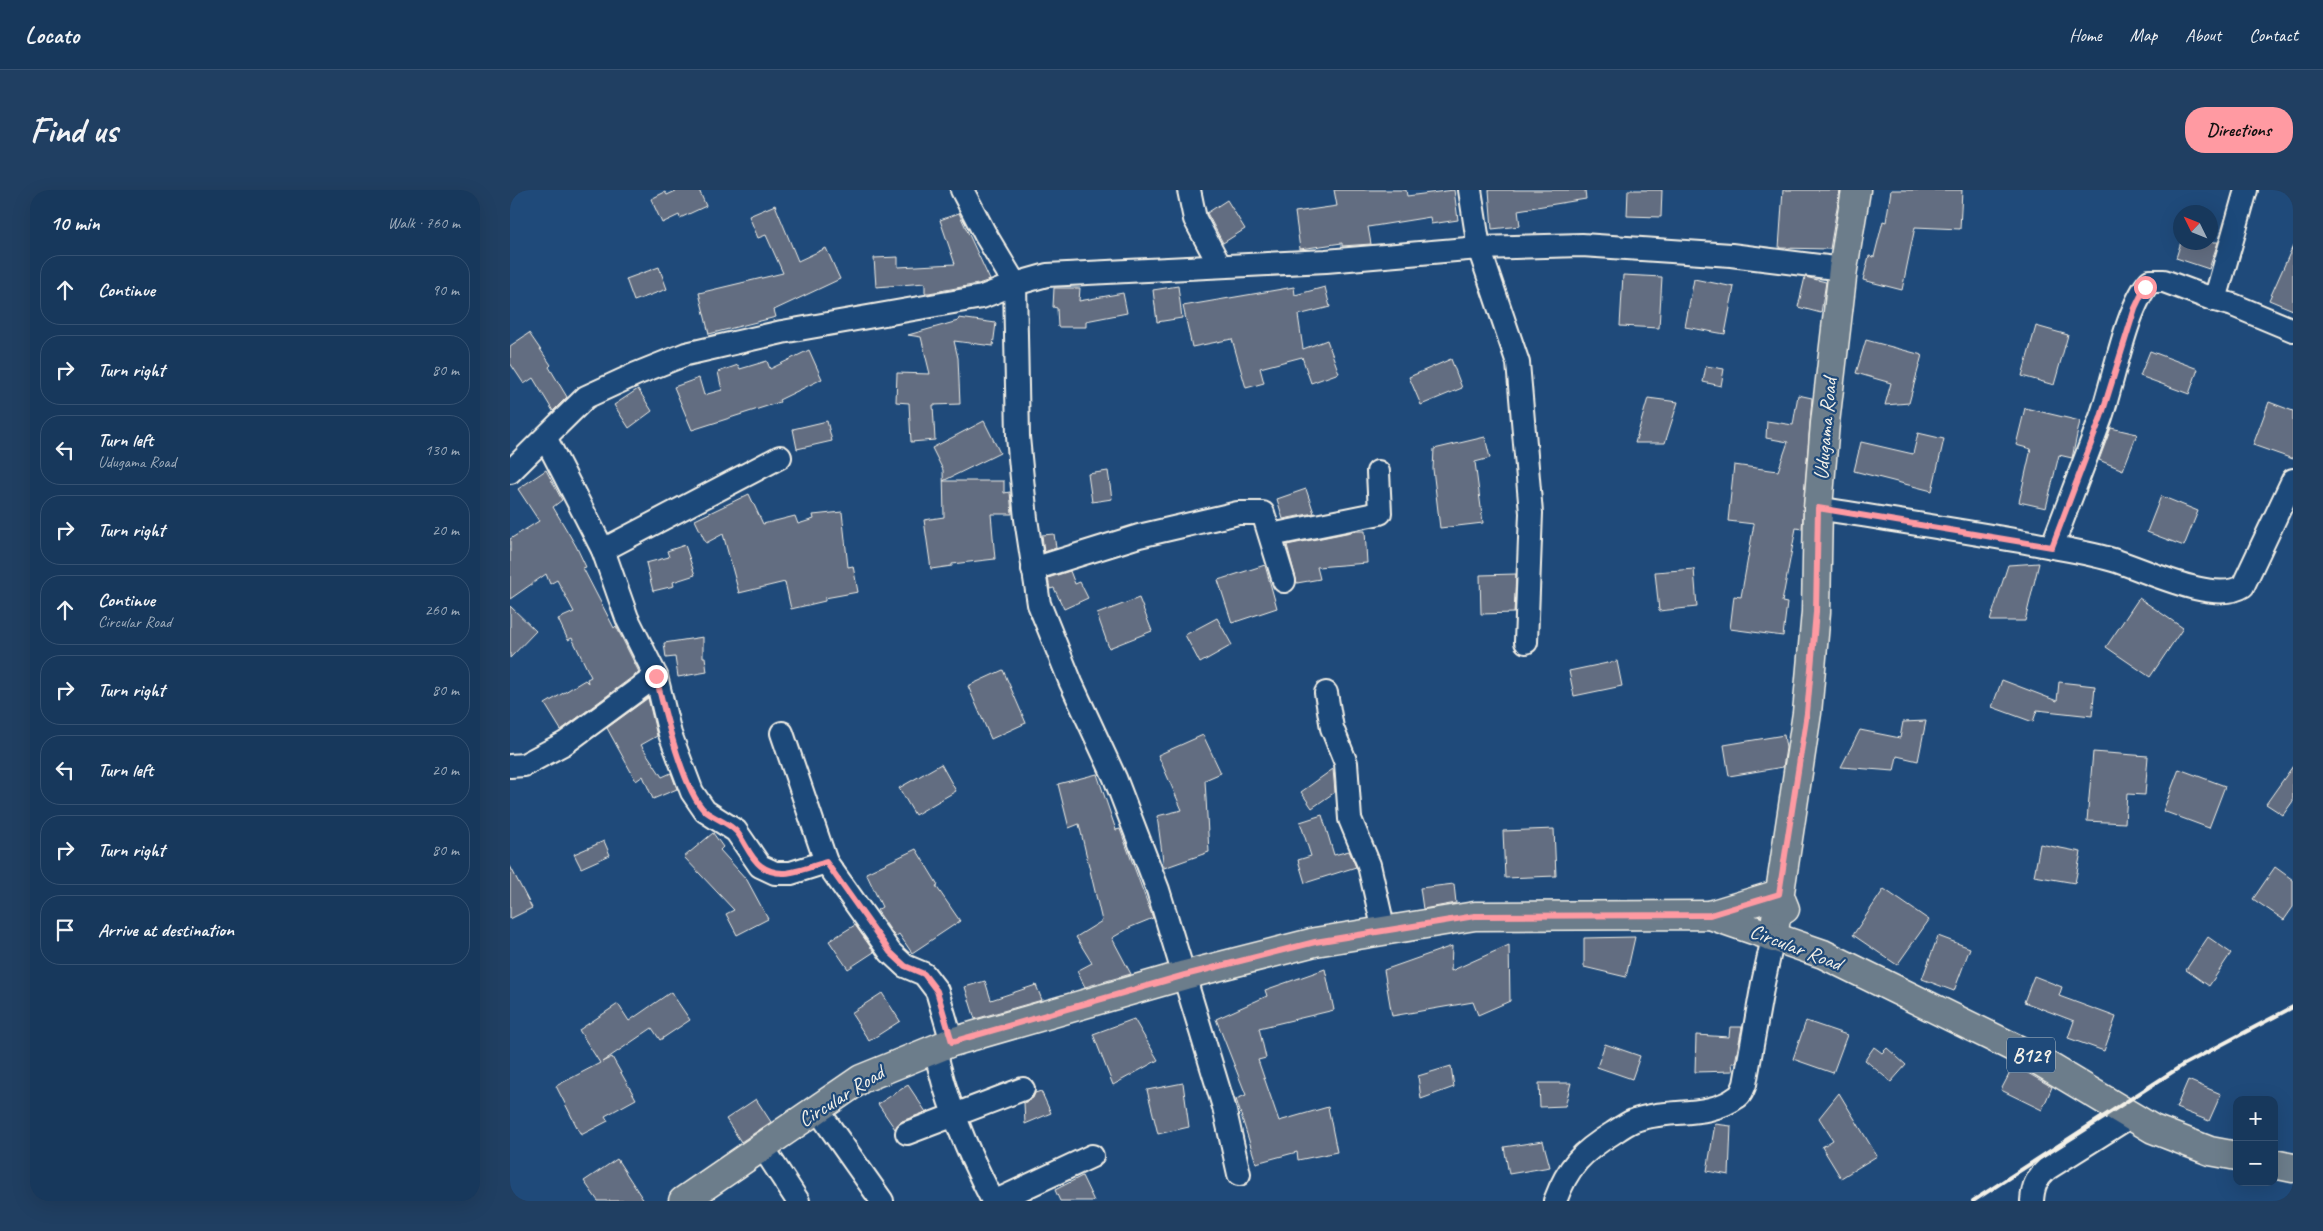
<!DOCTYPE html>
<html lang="en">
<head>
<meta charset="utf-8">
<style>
  body { margin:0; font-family:Caveat,sans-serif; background:#203f62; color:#f1f3f6 }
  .controls { position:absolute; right:15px; bottom:15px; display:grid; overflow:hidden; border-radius:10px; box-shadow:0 5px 20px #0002 }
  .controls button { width:45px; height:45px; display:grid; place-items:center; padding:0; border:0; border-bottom:1px solid #365272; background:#17385c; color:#f1f3f6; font:25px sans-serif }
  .compass { position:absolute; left:1663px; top:15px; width:45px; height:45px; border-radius:50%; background:#17385c; box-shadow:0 5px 20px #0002; rotate:313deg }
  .stop { position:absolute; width:15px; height:15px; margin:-11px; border:4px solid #ff9aa2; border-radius:50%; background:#fff }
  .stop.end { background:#ff9aa2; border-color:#fff; box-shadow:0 1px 5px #0008 }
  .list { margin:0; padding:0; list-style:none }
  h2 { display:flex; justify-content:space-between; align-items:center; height:65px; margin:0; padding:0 20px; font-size:21px }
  h2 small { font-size:16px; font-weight:400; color:#9eacbb }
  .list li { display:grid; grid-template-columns:32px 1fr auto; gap:15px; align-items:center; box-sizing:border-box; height:70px; margin:0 10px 10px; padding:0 10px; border:1px solid #365272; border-radius:20px }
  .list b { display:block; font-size:19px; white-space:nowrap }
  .list p { margin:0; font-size:16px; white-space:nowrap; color:#9eacbb }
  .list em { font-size:16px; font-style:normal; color:#9eacbb }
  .icon { flex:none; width:28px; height:28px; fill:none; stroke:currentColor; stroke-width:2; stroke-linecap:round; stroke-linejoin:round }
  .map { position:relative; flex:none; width:1783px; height:1011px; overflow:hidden; border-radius:20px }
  header { display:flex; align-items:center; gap:30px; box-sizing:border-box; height:70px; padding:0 25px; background:#17385c; border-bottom:1px solid #365272 }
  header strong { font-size:24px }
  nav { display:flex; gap:28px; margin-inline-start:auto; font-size:18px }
  .intro { display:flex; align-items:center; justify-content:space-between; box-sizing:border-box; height:120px; padding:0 30px }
  h1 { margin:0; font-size:35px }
  .button { padding:12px 22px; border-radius:20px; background:#ff9aa2; color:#111; font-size:18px; font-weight:700 }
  main { display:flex; gap:30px; padding:0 30px }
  aside { flex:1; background:#17385c; border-radius:20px; box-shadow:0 5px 20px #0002 }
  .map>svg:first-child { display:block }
  .building { fill:#626d81; stroke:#f4f1e8 }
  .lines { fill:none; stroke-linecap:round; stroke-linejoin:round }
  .minor-casing { stroke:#f4f1e8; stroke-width:26 }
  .major-casing { stroke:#f4f1e8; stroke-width:31 }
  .minor { stroke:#1f4a7a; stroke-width:22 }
  .major { stroke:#6c7d8b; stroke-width:28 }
  .rail { stroke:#f4f1e8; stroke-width:4 }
  .route { stroke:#ff9aa2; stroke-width:6 }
  .labels { text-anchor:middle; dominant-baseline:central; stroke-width:4.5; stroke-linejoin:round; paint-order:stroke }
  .shield { fill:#1f4a7a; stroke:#b4bfc7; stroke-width:1 }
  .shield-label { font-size:20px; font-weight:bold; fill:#f4f1e8 }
  .street-label { font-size:21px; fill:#f4f1e8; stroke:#1f4a7a }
</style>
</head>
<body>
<header>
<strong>Locato</strong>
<nav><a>Home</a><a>Map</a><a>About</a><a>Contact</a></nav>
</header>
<div class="intro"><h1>Find us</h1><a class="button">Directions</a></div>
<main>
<aside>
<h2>10 min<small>Walk · 760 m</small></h2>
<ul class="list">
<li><svg class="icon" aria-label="ahead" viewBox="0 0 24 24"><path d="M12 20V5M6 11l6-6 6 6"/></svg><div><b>Continue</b></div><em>90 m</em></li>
<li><svg class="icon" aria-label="right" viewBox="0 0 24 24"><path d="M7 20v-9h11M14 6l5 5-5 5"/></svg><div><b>Turn right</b></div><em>80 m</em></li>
<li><svg class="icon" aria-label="left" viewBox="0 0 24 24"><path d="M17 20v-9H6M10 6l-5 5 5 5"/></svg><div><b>Turn left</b><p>Udugama Road</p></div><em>130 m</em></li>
<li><svg class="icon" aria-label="right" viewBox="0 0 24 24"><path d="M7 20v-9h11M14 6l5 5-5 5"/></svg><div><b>Turn right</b></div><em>20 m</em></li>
<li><svg class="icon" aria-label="ahead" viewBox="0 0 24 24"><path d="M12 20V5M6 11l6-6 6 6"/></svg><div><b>Continue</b><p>Circular Road</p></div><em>260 m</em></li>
<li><svg class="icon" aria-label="right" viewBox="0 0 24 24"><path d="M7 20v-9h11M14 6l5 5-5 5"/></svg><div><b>Turn right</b></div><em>80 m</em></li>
<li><svg class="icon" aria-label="left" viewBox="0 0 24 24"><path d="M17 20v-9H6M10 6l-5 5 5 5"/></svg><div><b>Turn left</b></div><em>20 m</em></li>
<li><svg class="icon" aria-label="right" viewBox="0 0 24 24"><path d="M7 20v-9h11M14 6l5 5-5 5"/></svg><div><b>Turn right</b></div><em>80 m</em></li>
<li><svg class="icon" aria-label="arrive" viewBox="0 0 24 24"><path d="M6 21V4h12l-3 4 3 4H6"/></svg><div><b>Arrive at destination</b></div></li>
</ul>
</aside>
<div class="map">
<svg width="1783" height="1011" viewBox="0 0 1783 1011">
  <rect width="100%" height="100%" fill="#1f4a7a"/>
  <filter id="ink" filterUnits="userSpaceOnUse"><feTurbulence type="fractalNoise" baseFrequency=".02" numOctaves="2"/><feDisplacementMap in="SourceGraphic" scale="10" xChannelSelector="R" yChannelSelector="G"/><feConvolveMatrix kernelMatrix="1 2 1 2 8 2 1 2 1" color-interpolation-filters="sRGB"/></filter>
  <g filter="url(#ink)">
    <g class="building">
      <path d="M168,0H189L196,16L170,28L169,25L152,33L141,9L155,2L157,5Z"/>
      <path d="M824,0H896L897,6L944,0L948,30L921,34L920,27L858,37L861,54L832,56V53L790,59L785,22L827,16Z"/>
      <path d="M979,0H1075L1076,9L1008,20L1010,36L982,39Z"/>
      <path d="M1118,0H1152L1151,27L1117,26Z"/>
      <path d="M1273,0H1330L1320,59L1269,58Z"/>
      <path d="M1381,0H1452L1450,39L1405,37L1392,100L1353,90L1359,66L1364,67L1373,31L1376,32Z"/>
      <path d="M717,10L735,39L713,53L697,23Z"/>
      <path d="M265,15L288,71L316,58L330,89L264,120L266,127L199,144L189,103L273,83L256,45L248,48L239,26Z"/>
      <path d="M449,23L480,90L468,94L419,103H415V93L366,97L364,68L388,67V77L445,74L430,30Z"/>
      <path d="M1671,52H1708L1699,79L1666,68Z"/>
      <path d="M1783,56V120L1759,110Z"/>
      <path d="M149,77L157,99L124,111L116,89Z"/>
      <path d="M1113,85L1152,87L1149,138L1110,136Z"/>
      <path d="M1295,87L1316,92L1311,123L1288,117Z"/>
      <path d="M1184,89L1224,97L1215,144L1175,137Z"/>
      <path d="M668,96L672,128L647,132L643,100Z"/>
      <path d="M784,97L785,105L815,97L820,117L788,125L793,159L817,150L829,183L801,193L792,167L750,178L754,193L736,198L722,149L682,157L673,116Z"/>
      <path d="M544,98H570L569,111L613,103L617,123L576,131V137H548L547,118L543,117Z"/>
      <path d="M449,128L486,133L483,156L444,151L448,168L450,214L423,215L425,250L401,252L399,213L386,212L387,183L420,184L411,147L398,145L448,131Z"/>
      <path d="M1526,136L1558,145L1544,195L1512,186Z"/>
      <path d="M19,143L41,175L39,177L57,207L43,221L23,188L14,194L0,173V156Z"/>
      <path d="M1356,150L1412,165L1399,213L1375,215L1381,193L1346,183Z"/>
      <path d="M299,160L312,189L269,210L270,212L182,240L164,197L189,188L194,205L212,200L208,182L228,175L230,179L257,171L260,179Z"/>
      <path d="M1640,161L1688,179L1679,204L1630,186Z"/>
      <path d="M941,169L952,198L911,215L899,187Z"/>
      <path d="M1196,176L1214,179L1211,196L1193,192Z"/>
      <path d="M128,199L142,221L119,238L104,215Z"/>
      <path d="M1288,205L1302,208L1292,339L1286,338L1272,412L1277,413L1273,446L1220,439L1224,406L1231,407L1244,334L1218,331L1224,275L1268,281L1278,252L1256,248L1257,231L1283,235Z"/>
      <path d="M1138,208L1168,212L1155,253H1125Z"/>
      <path d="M1759,212L1783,221V269L1743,255Z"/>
      <path d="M1515,218L1570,231L1562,268L1549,265L1536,318L1509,312L1521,259L1506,255Z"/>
      <path d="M317,231L322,251L287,259L283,239Z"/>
      <path d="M474,231L490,263L433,291H494V303L500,302L502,324H481L485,369L442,374V376L421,379L414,330L434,327L433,280L422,258Z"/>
      <path d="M1601,238L1627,244L1613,280L1589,270Z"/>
      <path d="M1408,243L1434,249L1422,301L1344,281L1351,252L1403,264Z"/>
      <path d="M975,247L980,268L965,272L973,333L930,338L923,279L924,259Z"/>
      <path d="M36,280L52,310L43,317L66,356L76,377L73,378L104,438L106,436L129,482L51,540L35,514L75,490L78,493L77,489L81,487L62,448L58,450L48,429L64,422L47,390L40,394L36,384L0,409V349L29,331L8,299Z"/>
      <path d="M598,281L602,309L582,312L578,284Z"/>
      <path d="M796,299L804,323L773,329L767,309Z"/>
      <path d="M239,304L253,334L285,326L288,334L304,329L303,325L332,322L338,377L343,376L348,402L315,408V411L281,419L275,392L229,403L213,344L196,353L185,330Z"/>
      <path d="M1651,306L1688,321L1674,356L1637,342Z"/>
      <path d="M846,341H855L857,373L807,377L810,389L787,393L777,355Z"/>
      <path d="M544,344L546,358L534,362L532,345Z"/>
      <path d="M175,355L185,385L163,392L164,396L143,401L136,373L159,367L157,361Z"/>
      <path d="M1529,373L1515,431H1480L1498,375Z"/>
      <path d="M755,375L767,418L722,433L708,390Z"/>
      <path d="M1184,379L1187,417L1149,421L1145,382Z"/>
      <path d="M560,381L565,394L570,392L578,408L554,419L544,398L540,399L538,388Z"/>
      <path d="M1006,384L1004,423L971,424L970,385Z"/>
      <path d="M629,408L642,441L599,458L587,424Z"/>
      <path d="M1629,408L1673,438L1640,487L1596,457Z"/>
      <path d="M0,416L26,441L0,468Z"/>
      <path d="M707,428L722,455L690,473L675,445Z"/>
      <path d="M193,447V467H195L197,482L168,487L165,467L156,468L154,453Z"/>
      <path d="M1107,471L1112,496L1064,506L1059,481Z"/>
      <path d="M493,480L516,533L481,549L458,496Z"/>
      <path d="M1492,490L1547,511L1549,492L1585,496L1582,526L1527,520L1523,532L1482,517Z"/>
      <path d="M138,508L147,546L131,555L152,587L161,583L167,599L143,609L133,586L126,591L97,538Z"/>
      <path d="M1416,531L1408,571L1387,566L1384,581L1331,577L1350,540L1390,548L1393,532Z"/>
      <path d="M693,545L711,583L695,590L699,662L654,678L647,626L672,620L648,565Z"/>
      <path d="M1274,545L1276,558L1273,577L1219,586L1214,555Z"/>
      <path d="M1583,562L1638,566L1635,605L1617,604L1615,633L1577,631Z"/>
      <path d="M431,574L446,601L405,625L389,598Z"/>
      <path d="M1783,576V611L1773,625L1756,614Z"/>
      <path d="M823,579L825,602L802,618L791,602Z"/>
      <path d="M1669,579L1715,596L1699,638L1653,621Z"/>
      <path d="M587,584L606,640L610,639L643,728L621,737L602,748L621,784L575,797L567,781L582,773L566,747L592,731L569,634L559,638L548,594Z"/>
      <path d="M812,625L824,665L839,661L846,677L795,693L788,670L801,666L790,632Z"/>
      <path d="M1044,639L1046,686L995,688L993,641Z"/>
      <path d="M203,643L213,657L210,660L237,690L258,729L227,745L216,724L224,720L174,667Z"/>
      <path d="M94,651L100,665L71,678L64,664Z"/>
      <path d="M1530,654L1571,662L1565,693L1524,686Z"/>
      <path d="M406,659L428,695L426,696L450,731L402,763L389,744L385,747L367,720L372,717L356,683Z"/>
      <path d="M0,676L22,718L0,729Z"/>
      <path d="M1765,677L1783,690V717L1774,730L1743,709Z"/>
      <path d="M944,694L946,713L913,719L910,698Z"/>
      <path d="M1374,699L1419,730L1387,775L1343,745Z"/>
      <path d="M345,735L364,762L338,779L319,751Z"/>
      <path d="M1428,746L1460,758L1444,801L1412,789Z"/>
      <path d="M1125,747L1116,787L1074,777V748Z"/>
      <path d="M1698,747L1721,763L1699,796L1676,780Z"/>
      <path d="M999,755L1000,811L968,825L963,812L882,826L874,780L942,756L941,781Z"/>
      <path d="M815,779L824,820L749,838L756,868L748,870L769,931L818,917L827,962L788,970L787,962L746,973L726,909L736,905L706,829L757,806L755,800Z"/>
      <path d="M1524,786L1552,797L1549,806L1606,827L1594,861L1558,848L1564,831L1514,812Z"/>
      <path d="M475,791L481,810L526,795L532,810L465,829L455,797Z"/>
      <path d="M161,802L180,830L150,850L142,838L92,872L102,867L126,909L95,926L98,931L71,945L46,896L90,873L69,840L108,814L119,831Z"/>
      <path d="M372,803L390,831L359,851L341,823Z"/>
      <path d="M624,829L648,870L603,895L583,844Z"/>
      <path d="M1296,831L1337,845L1323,883L1283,869Z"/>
      <path d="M1220,837H1232L1225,873H1222L1223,881L1185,882L1186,845L1219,847Z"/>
      <path d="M1095,854L1130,866L1122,889L1087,877Z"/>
      <path d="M1364,857L1372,863L1377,858L1396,875L1381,892L1355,870Z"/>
      <path d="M1504,875L1542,897L1532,920L1491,900Z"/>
      <path d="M941,876L944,897L911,909L908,886Z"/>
      <path d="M1678,890L1711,904L1699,931L1666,918Z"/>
      <path d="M673,893L679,937L648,944L637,900Z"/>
      <path d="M1029,893H1061L1055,916L1030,917Z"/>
      <path d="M398,895L416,922L392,931L385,939L368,914Z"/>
      <path d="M531,901L541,923L515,934L514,913L523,908L525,903Z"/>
      <path d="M1329,903L1367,966L1331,988L1312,957L1323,950L1309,928Z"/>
      <path d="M246,909L261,932L231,952L216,929Z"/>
      <path d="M1205,934L1221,936L1219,985L1197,981Z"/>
      <path d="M1033,951L1040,977L999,984L994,957Z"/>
      <path d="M107,969L134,1011H88L74,991Z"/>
      <path d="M572,986L584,1011H550L545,1000Z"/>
    </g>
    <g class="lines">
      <g class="minor-casing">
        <g id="minor">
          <path d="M452,0L475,44L505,94L508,247L516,329L529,414L561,493L605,588L648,700L714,917L729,984"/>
          <path d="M679,0L685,29L710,76"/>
          <path d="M960,0L969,58L1008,173L1021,323L1016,452"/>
          <path d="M1705,110L1723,115L1783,140"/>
          <path d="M36,249L93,360L117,428L146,486L160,544L182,602L195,621L226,641L250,676L265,683H281L316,672"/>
          <path d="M0,282L76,207L126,184L176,164L272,142L472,107L505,94L537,85L816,71L969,58L1072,55L1221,65L1333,79"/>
          <path d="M1308,318C1375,329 1443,339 1510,351C1541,357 1573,361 1603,370C1634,379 1704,415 1733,396L1783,290"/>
          <path d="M761,345L870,323L868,282"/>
          <path d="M1542,357C1558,314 1575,271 1591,227C1604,190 1616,118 1640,91H1654L1705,110L1736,0"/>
          <path d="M93,360L270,267"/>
          <path d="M523,379L629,346L728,323H753L774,391"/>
          <path d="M816,503L822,538L836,573L840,629L859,675L874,741"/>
          <path d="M272,543L316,672L380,762L395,776L414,784L427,801L442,852"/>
          <path d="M0,576L14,575L55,553L146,486"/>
          <path d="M425,858C435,909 459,965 483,1011"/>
          <path d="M307,919L372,1011"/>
          <path d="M397,943L513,899"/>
          <path d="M252,956L288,1011"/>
          <path d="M486,1011L582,966"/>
          <path d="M1045,1011C1058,976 1072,962 1103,943C1109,939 1116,934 1123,931C1155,918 1198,929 1227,907C1231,905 1233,899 1235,894L1253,793L1263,748"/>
          <path d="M1522,1011C1523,996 1526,989 1537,979L1621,926"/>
        </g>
      </g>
      <g class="major-casing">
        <g id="major">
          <path d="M1200,725L1269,704L1275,719"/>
          <path d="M1263,748L1297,523L1306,422L1308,318L1315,233L1333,79L1346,0"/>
          <path d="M1764,974L1783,978"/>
          <path d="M173,1011L351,889L442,852L675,785L805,752L965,726L1200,725L1313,764L1523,867L1643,939L1700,961L1727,966"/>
        </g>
      </g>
      <use href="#minor" class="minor"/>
      <use href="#major" class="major"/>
      <path class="rail" d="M1463,1011L1673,875L1783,817"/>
    </g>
  </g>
  <g class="lines" filter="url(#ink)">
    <path class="route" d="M146,486C153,516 173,602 195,621C205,629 218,632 227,642C235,652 240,668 251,676C271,691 296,678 316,672L380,762L395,776L414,784L427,801L442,852L675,785L805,752L965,726L1200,725L1269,704L1297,523L1306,422L1308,318L1542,357L1591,227L1625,118L1635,97"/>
  </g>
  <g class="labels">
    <rect class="shield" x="1497" y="847.5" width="48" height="35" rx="4"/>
    <g class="shield-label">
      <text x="1521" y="865">B129</text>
    </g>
    <g class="street-label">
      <text transform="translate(1315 239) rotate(-85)">Udugama Road</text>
      <text transform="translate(1286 757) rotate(21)">Circular Road</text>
      <text transform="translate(331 906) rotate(-32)">Circular Road</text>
    </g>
  </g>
</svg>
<div class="controls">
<button>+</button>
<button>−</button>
</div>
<svg class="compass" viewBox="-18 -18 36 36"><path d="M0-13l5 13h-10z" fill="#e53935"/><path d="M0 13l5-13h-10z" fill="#9eacbb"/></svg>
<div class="stop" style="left:1635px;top:97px"></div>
<div class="stop end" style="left:146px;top:486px"></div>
</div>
</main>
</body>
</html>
